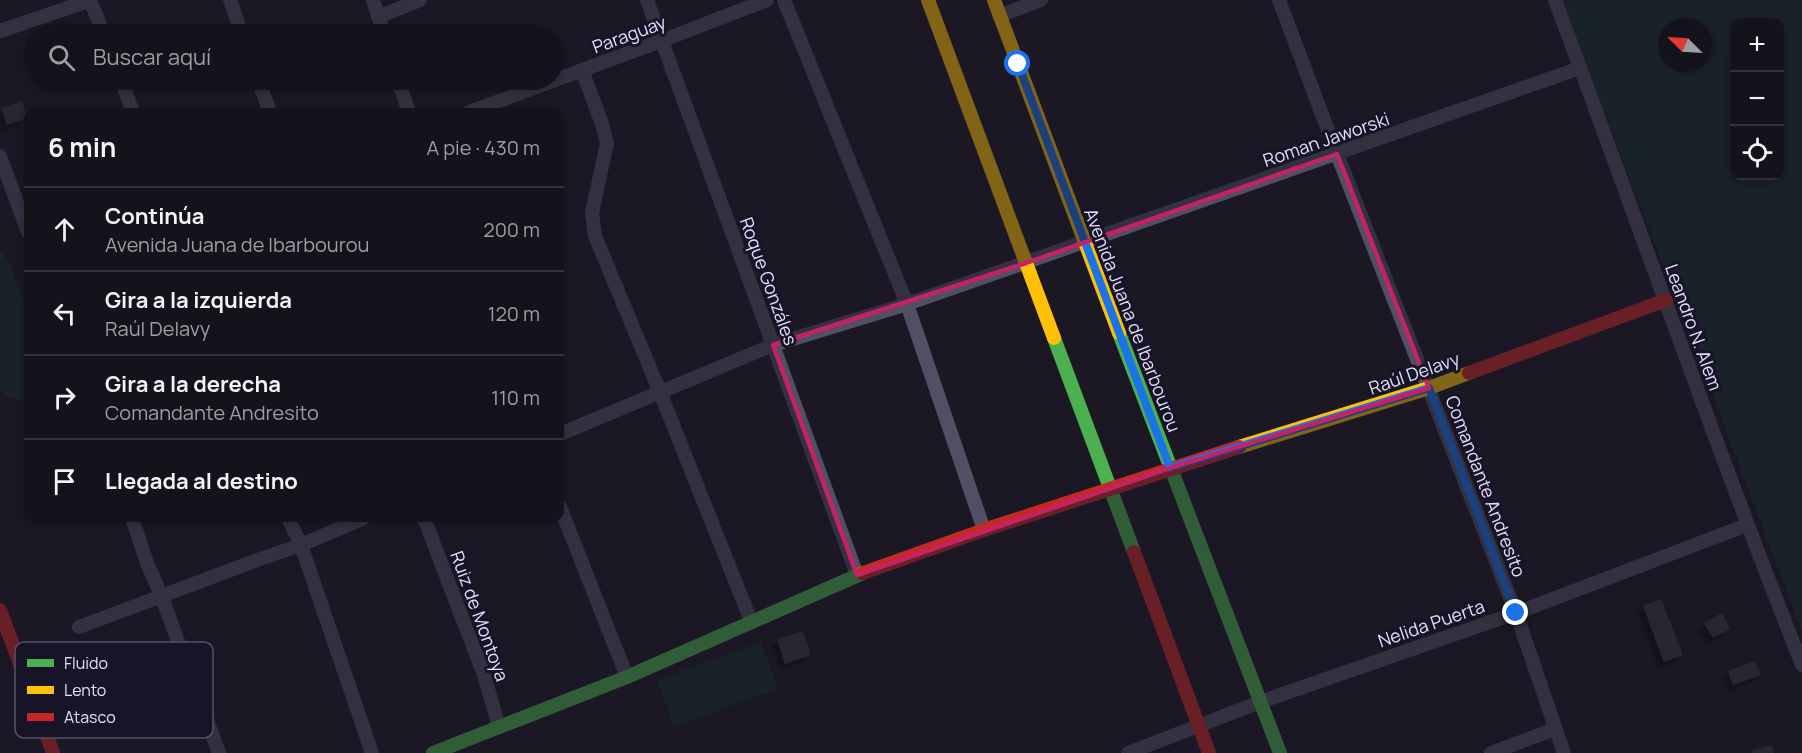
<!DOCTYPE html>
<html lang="es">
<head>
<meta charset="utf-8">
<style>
  body { margin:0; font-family:Manrope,sans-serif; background:#212028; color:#f1f3f6 }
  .controls { position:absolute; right:18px; top:18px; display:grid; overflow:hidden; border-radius:12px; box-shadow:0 3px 9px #0003 }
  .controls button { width:54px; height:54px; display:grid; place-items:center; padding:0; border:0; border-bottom:2px solid #33323a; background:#14121b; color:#f1f3f6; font:30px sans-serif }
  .compass { position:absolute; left:1658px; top:18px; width:54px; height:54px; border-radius:50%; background:#14121b; box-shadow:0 3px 9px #0003; rotate:294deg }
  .stop { position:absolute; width:18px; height:18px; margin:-14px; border:4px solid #1a73e8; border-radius:50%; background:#fff }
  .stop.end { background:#1a73e8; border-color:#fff; box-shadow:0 2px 6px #0008 }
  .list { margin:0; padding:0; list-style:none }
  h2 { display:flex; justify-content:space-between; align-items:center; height:78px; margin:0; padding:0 24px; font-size:26px }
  h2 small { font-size:20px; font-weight:400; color:#9d9ea3 }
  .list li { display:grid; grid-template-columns:39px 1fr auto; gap:18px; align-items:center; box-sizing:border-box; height:84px; padding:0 24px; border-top:2px solid #33323a }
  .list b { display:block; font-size:22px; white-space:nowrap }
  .list p { margin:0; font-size:20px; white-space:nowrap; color:#9d9ea3 }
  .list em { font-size:20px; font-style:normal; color:#9d9ea3 }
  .icon { flex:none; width:33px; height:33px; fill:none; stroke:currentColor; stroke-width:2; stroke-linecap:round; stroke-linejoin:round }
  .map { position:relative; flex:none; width:1802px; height:753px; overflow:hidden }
  .search { position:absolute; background:#14121b; box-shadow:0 3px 9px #0003; left:24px; top:24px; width:540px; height:66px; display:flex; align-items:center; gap:15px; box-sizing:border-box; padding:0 21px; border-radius:33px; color:#9d9ea3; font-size:22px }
  .panel { position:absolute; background:#14121b; box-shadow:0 3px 9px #0003; left:24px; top:108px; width:540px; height:414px; border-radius:12px }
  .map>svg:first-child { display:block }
  .green { fill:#182e2f; fill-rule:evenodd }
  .building { fill:#3a3745; filter:url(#shadow) }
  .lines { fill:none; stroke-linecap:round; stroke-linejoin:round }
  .street { stroke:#514f63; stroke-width:14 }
  .fast { stroke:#4caf50; stroke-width:14 }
  .slow { stroke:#ffc107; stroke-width:14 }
  .jam { stroke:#c62828; stroke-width:14 }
  .route { stroke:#1a73e8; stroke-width:8 }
  .marked { fill:none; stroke:#c42263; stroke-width:4.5; stroke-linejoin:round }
  .labels { text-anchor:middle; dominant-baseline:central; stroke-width:6; stroke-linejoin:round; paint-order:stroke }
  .street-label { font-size:18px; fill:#e2dffb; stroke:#181428 }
  .key { fill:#181428; stroke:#555167; stroke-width:1.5 }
  .key-label { font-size:16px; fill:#e2dffb }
</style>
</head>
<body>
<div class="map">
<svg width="1802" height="753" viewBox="0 0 1802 753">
  <defs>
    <filter id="shadow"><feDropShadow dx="-5.5" dy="5.5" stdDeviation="1.5" flood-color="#0009"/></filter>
  </defs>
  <rect width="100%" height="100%" fill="#1b1824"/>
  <g class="green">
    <path d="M1562,0H1802V631ZM1734,22H1780V176H1734ZM1667,27H1703V63H1667Z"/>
    <path d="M0,249L10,264L28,313V403L6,396L0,390Z"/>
    <path d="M761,642L778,689L674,727L657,680Z"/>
  </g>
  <g class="building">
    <path d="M22,101L27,118L7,125L1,108Z"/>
    <path d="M1661,599L1683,655L1664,662L1643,606Z"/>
    <path d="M1722,613L1730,629L1713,638L1704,623Z"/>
    <path d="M803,631L811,655L785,664L777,639Z"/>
    <path d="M1755,661L1761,675L1733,685L1728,671Z"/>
    <path d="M1772,745L1774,753H1753L1752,750Z"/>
  </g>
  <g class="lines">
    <g class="street">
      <path d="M90,0L104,34"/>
      <path d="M230,0L242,34"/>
      <path d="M373,0L384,34"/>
      <path d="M647,0L857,575"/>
      <path d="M784,0L907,304L984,530"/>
      <path d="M1279,0L1337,154L1516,613L1564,753"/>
      <path d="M1555,0C1638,222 1715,445 1802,665"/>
      <path d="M999,16L1041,0"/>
      <path d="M378,17L420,0"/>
      <path d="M0,31L91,0"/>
      <path d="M582,70L602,124L607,143L592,213L595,236L660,392L751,621"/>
      <path d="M121,80L133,112"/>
      <path d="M258,80L270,112"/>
      <path d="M398,80L409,112"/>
      <path d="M469,112L661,41L767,0"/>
      <path d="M0,156L28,232"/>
      <path d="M560,434L773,345L907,304L1580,68"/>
      <path d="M560,507L627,677"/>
      <path d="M132,518L147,563L161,595L219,753"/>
      <path d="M288,518L301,545L372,753"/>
      <path d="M424,518L484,675L499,727"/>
      <path d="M79,627L260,559L301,545L364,518"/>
      <path d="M1128,753L1260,702L1516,613L1747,525"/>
      <path d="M1491,753L1555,729"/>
    </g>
    <g class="fast">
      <path d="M1119,333L1280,753"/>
      <path d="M1054,338L1134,552"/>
      <path d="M433,753L627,677L863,573"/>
    </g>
    <g class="slow">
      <path d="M928,0L1054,338"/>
      <path d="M994,0L1119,333"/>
      <path d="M1239,447L1429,388L1469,373"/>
    </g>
    <g class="jam">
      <path d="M1469,373L1666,300"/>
      <path d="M1134,552L1209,753"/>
      <path d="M863,573L984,530L1239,447"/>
      <path d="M0,610L53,753"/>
    </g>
  </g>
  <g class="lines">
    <path class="route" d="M1018,64L1170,468L1429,388L1516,613"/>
  </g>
  <path d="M0 0H1802V753H0ZM1337,154L1429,388L1170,468L857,575L773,345L1026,263Z" fill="#1b1824" fill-opacity=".55" fill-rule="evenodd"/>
  <path class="marked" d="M1337,154L1429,388L1170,468L857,575L773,345L1026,263Z"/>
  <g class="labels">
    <g class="street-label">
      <text transform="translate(629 34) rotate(-20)">Paraguay</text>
      <text transform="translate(1326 139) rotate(-19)">Roman Jaworski</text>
      <text transform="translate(769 281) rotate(70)">Roque Gonzáles</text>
      <text transform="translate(1133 320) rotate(69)">Avenida Juana de Ibarbourou</text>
      <text transform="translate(1694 327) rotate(70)">Leandro N. Alem</text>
      <text transform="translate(1414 373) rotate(-19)">Raúl Delavy</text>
      <text transform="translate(1486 486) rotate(69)">Comandante Andresito</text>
      <text transform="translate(480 616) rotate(70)">Ruiz de Montoya</text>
      <text transform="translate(1431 623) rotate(-19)">Nelida Puerta</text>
    </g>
  </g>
  <rect x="15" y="642" width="198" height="96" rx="9" class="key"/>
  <rect x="27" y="659" width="27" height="8" fill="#4caf50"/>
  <rect x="27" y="686" width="27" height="8" fill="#ffc107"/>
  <rect x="27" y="713" width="27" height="8" fill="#c62828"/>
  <g class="key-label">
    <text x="64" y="669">Fluido</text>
    <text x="64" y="696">Lento</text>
    <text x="64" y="723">Atasco</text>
  </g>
</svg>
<div class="controls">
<button>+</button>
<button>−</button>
<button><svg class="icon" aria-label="locate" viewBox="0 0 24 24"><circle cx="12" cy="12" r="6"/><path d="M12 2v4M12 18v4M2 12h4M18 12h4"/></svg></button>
</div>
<svg class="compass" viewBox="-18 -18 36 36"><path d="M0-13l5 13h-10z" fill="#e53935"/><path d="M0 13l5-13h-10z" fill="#9d9ea3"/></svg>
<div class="stop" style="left:1018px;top:64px"></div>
<div class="stop end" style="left:1516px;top:613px"></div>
<div class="search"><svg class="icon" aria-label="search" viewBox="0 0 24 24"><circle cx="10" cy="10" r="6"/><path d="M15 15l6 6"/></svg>Buscar aquí</div>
<section class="panel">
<h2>6 min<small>A pie · 430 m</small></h2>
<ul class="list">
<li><svg class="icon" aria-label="ahead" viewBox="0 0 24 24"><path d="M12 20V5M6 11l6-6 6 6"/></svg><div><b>Continúa</b><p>Avenida Juana de Ibarbourou</p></div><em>200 m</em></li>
<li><svg class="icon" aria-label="left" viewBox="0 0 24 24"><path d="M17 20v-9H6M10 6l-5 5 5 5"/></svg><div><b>Gira a la izquierda</b><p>Raúl Delavy</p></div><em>120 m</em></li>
<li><svg class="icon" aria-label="right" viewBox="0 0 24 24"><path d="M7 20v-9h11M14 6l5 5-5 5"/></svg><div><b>Gira a la derecha</b><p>Comandante Andresito</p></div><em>110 m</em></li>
<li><svg class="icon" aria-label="arrive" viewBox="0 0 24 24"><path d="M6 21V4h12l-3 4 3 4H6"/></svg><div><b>Llegada al destino</b></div></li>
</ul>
</section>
</div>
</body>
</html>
